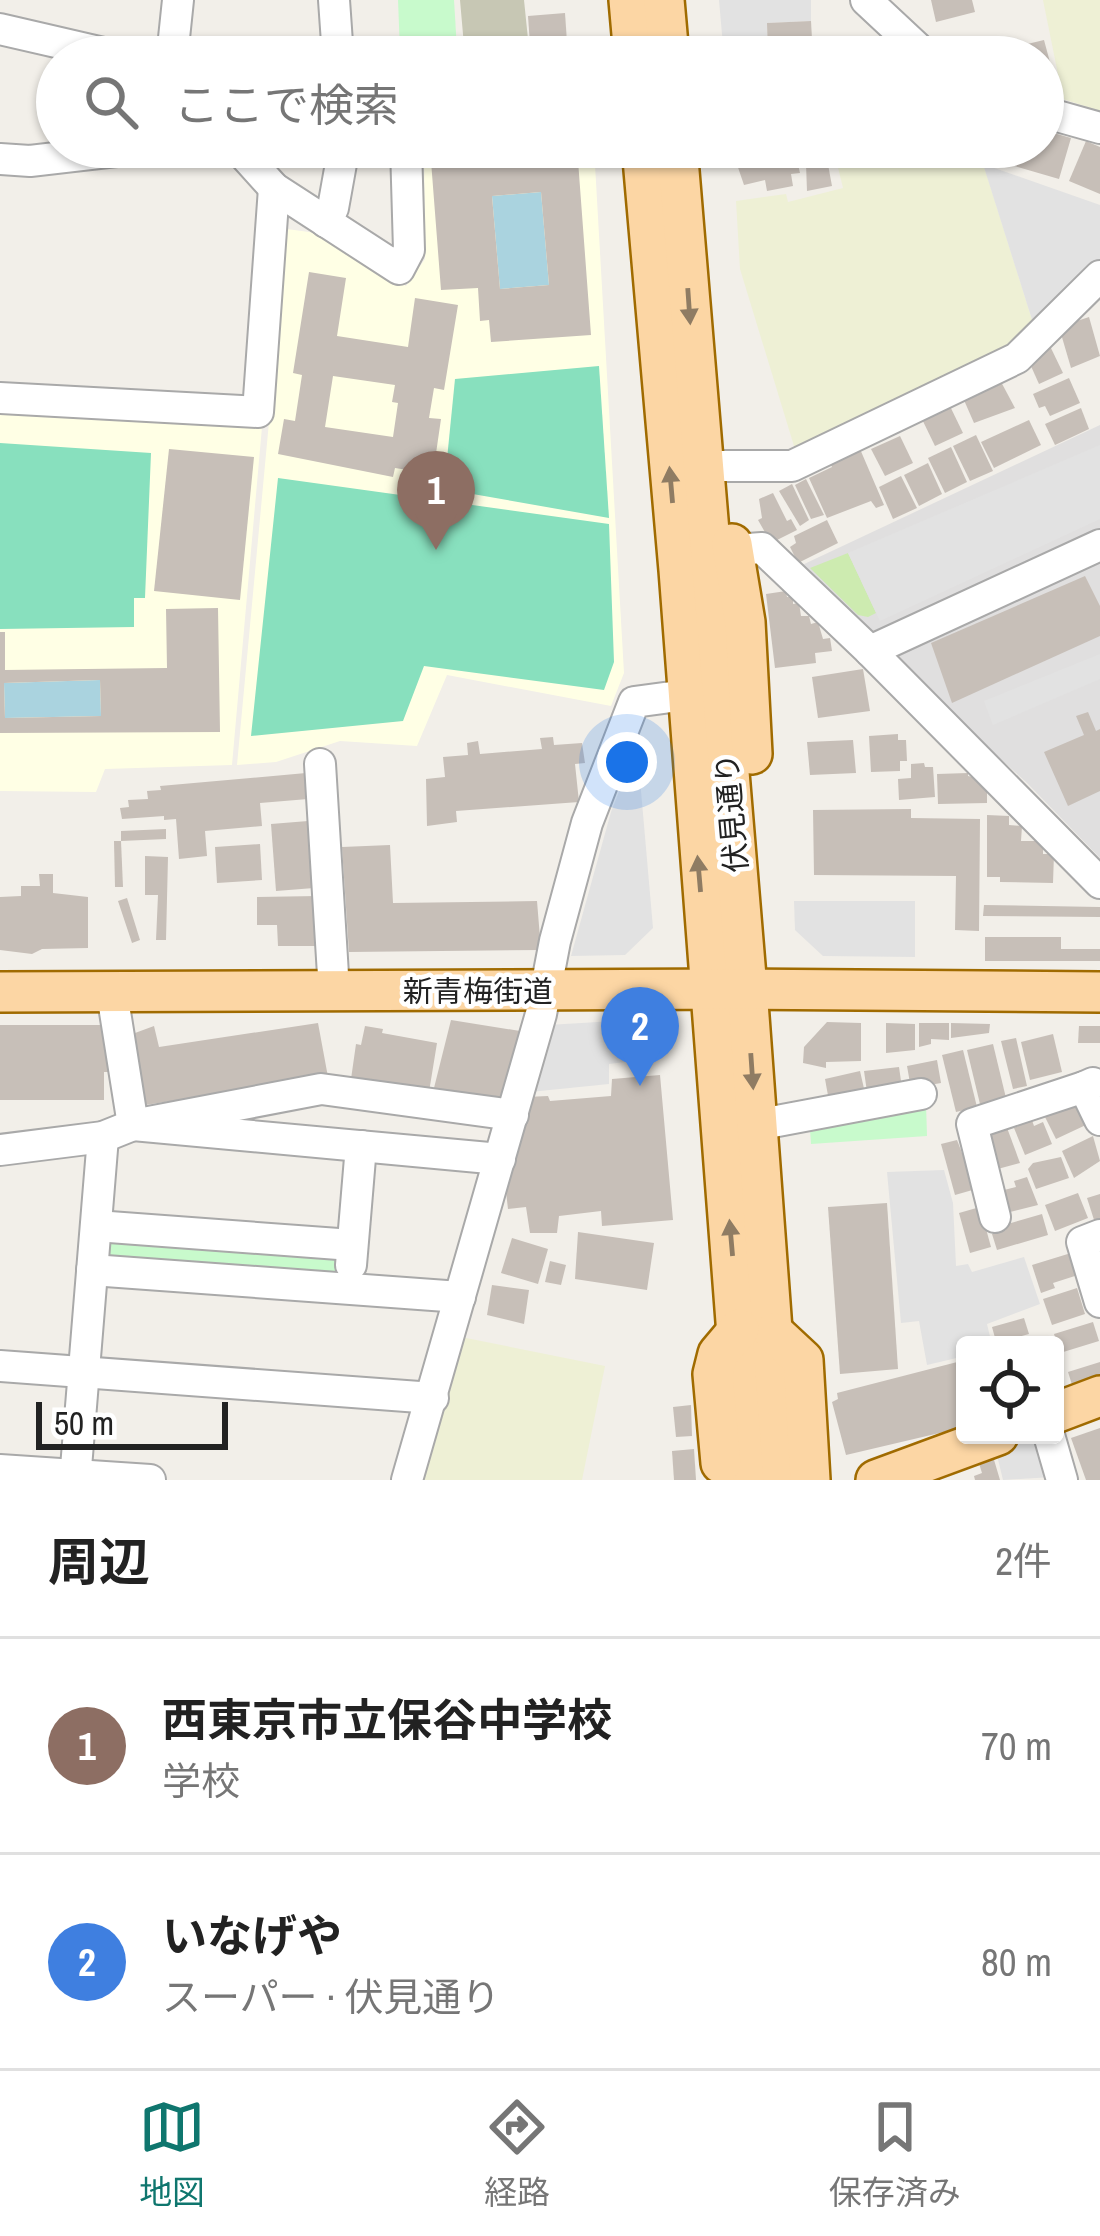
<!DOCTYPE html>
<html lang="ja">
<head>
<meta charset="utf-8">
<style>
  body { margin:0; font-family:"Archivo Narrow","Noto Sans JP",sans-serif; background:#f6f6f6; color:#222 }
  .controls { position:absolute; right:36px; bottom:36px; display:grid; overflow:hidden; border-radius:12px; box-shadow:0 3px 9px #0004 }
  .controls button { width:108px; height:108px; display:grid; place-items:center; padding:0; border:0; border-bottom:3px solid #e0e0e0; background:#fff; color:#222; font:60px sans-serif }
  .scale { position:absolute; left:36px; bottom:30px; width:192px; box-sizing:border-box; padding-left:12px; border:6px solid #222; border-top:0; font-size:33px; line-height:42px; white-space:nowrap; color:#222; -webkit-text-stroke:9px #fff; paint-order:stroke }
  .you { position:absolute; left:627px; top:762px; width:42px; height:42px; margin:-30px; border:9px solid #fff; border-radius:50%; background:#1a73e8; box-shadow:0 0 0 18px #1a73e833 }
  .badge { display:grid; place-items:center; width:78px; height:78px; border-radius:50%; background:#0f766e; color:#fff; font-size:39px; font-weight:700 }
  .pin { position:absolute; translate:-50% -99px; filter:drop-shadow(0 3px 6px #0008) }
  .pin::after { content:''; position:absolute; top:63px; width:42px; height:36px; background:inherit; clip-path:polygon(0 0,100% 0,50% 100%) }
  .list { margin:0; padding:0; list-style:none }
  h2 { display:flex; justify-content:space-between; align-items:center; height:156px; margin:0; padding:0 48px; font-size:51px }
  h2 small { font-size:39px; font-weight:400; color:#767676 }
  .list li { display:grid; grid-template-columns:78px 1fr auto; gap:36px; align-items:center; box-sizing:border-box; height:216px; padding:0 48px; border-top:3px solid #e0e0e0 }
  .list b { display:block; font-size:45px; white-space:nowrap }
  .list p { margin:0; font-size:39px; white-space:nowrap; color:#767676 }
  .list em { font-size:39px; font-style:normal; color:#767676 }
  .icon { flex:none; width:66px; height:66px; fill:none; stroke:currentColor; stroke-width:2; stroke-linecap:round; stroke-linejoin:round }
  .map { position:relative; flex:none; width:1100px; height:1480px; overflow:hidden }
  .search { position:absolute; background:#fff; box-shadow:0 3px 9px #0004; left:36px; right:36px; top:36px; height:132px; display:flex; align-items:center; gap:30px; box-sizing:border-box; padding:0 42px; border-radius:66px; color:#767676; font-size:45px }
  .sheet { height:588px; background:#fff }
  nav { display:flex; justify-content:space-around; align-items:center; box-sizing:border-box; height:168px; border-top:3px solid #e0e0e0; background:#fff; font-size:33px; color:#767676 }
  nav a { display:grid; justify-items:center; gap:6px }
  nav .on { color:#0f766e }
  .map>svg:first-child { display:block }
  .residential { fill:#e0dfdf }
  .education { fill:#ffffe5 }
  .construction { fill:#c7c7b4 }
  .farmland { fill:#eef0d5 }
  .grass { fill:#cdebb0 }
  .park { fill:#c8facc }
  .pitch { fill:#88e0be }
  .parking { fill:#e2e2e2 }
  .water { fill:#aad3df }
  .building { fill:#c7bfb8; fill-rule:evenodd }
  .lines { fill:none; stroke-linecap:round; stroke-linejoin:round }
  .minor-casing { stroke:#a9a9a9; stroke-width:34 }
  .major-casing { stroke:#a06b00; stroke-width:44 }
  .minor { stroke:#fff; stroke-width:30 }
  .major { stroke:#fcd6a4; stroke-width:39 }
  .oneway { fill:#8f7c63 }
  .labels { text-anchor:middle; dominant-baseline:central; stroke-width:9; stroke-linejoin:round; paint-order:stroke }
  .street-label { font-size:30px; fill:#222; stroke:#fff }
</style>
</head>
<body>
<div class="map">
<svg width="1100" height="1480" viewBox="0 0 1100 1480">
  <rect width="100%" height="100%" fill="#f2efe9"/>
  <path class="residential" d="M1100,425V858L1027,783L888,656L800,566Z"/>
  <g class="education">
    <path d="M424,147H594L624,673L611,706L447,675L417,746L340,741L276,762L237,765L287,229L316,233L406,286L425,259Z"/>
    <path d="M0,412L262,427L232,765L105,769L96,792L0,791Z"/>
  </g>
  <path class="construction" d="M460,0H524L529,49L580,46L582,57H465Z"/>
  <g class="farmland">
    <path d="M1043,0H1100V111L1063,99Z"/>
    <path d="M833,147H978L1034,326L1008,348L807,451L794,446L740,269L736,201L786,194L788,202L843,188Z"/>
    <path d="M461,1337L605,1366L582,1480H423Z"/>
  </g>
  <path class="grass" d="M848,553L876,613L868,617L858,615L810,568Z"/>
  <g class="park">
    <path d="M398,0H454L457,49L400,51Z"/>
    <path d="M926,1103L927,1136L811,1144L810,1129Z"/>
    <path d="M96,1226L352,1245L351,1288L92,1270Z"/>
  </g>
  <g class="pitch">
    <path d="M599,366L609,518L444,489L455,379Z"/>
    <path d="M0,443L151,453L145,598H134V627L0,629Z"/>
    <path d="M278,478L609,524L614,662L604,690L424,666L403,721L251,736Z"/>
  </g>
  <g class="parking">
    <path d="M719,0H811V21L767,23L768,57H724Z"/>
    <path d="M983,164L1100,205V261L1034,326Z"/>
    <path d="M1100,445V519L880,621L848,553Z"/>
    <path d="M1100,654V679L993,725L984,701Z"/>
    <path d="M637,745L653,928L625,955L571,956L611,812Z"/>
    <path d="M794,901H915V957L823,956L795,930Z"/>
    <path d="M631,1020L650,1038V1059L609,1064V1084L530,1092L548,1025Z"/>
    <path d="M944,1170L953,1203L956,1266L968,1264L972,1272L1024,1257L1040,1304L987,1324L992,1345H965V1356L927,1365L919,1321L901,1323L887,1172Z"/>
    <path d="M1026,1435H1041L1052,1477L1003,1480L995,1447Z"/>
  </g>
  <g class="water">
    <path d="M541,192L549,285L500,289L492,196Z"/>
    <path d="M100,680L101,716L5,718L4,683Z"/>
  </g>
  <g class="building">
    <path d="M931,0H972L975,12L936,22Z"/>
    <path d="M565,13L567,42L530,44L528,16Z"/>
    <path d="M811,21L813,57H768L767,23Z"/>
    <path d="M1044,40L1051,66L1043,68V57H991L990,53Z"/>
    <path d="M1043,130L1071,138L1059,179L987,158L991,147H1043Z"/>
    <path d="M1086,141L1100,147V194L1069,181Z"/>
    <path d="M525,147H577L591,335L491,342L489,320L480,321L478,288L441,290L431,161L468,158V151ZM541,192L549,285L500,289L492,196Z"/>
    <path d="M731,147H794L800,173L791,174L793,186L767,191L765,180L744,185Z"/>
    <path d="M827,159L832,186L807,191L806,164Z"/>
    <path d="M309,272L346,278L337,336L408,347L415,298L458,305L444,390L434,388L429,418L441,419L433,474L395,468L393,477L278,454L284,419L295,421L302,375L293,373ZM333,376L395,385L392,402L398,403L393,437L325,427Z"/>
    <path d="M1089,317L1100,356L1071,368L1059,327Z"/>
    <path d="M1049,344L1063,373L1039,384L1026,355Z"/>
    <path d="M1069,378L1080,403L1050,416L1045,406L1039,408L1033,394Z"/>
    <path d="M1000,380L1015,408L974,423L960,391Z"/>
    <path d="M947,400L963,433L935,446L919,413Z"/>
    <path d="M1081,408L1089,429L1055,445L1045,424Z"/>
    <path d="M1029,420L1041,445L994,468L981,442Z"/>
    <path d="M976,435L993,471L970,481L953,446Z"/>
    <path d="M900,436L913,463L885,476L871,449Z"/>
    <path d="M857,442L884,505L876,508L871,501L827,518L809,478L832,467L827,457Z"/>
    <path d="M951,447L967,482L945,493L928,458Z"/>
    <path d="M169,449L254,457L240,600L154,591Z"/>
    <path d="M928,463L942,494L919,506L904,475Z"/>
    <path d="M901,476L917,508L893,519L879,487Z"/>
    <path d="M806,479L824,515L811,519L795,485Z"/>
    <path d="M792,484L809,520L800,526L779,491Z"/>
    <path d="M773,493L787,521L791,519L797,530L771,543L758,520L762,518L759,499Z"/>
    <path d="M827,520L838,543L798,563L790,547L796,543L794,536Z"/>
    <path d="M1085,576L1100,606V636L952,703L931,643Z"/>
    <path d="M786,591L787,597L793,596V604L799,603L801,616H809L811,624L818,622L823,639L830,638L832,651L815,653L816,663L775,668L766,594Z"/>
    <path d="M218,608L220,732L0,733V632H5V670L167,668L166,609ZM100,680L101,716L5,718L4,683Z"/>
    <path d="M863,669L870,711L818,718L812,677Z"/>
    <path d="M1088,712L1096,731L1100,729V791L1068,806L1044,752L1084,735L1076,716Z"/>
    <path d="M898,734V740H906L907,761H900V771L871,772L869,736Z"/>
    <path d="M553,737L554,745L582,743L585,763L575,764L579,802L456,811L457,822L427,826L426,779L445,777L443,757L468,755L467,743L478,741L480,754L542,749L540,738Z"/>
    <path d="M853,740L856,773L810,775L807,742Z"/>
    <path d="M924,763L925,767H933L935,797L899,800L898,779L911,778V764Z"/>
    <path d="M306,773L308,799L260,803L262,826L205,831L207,856L179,859L176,819L164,820V816L122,819L120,808L129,807L128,800L148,799L147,791L161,790L160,786Z"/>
    <path d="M968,773V776L987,780V803L938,804L937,774Z"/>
    <path d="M911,809V818L980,819L979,931L955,930L956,876L814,875L813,810Z"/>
    <path d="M987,815L1009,816V825L1022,826L1021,841H1043V854H1054L1053,883L1000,882V877H987Z"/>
    <path d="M308,821L314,888L276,891L271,824Z"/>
    <path d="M166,829V839L121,841V831Z"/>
    <path d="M114,841H121L123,887H115Z"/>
    <path d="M260,844L262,880L217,883L215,847Z"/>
    <path d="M390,845L393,903L537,901L541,950L349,952L342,847Z"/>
    <path d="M145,856L168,857L166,940H156L158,895H145Z"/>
    <path d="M39,874H53V893L88,897V948L42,949L32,954L0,950V897L21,896V886H40Z"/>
    <path d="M318,896L319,946H278L277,925H257V897Z"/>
    <path d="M127,898L140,940L132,943L118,901Z"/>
    <path d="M984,905L1100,907V917L983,916Z"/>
    <path d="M985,937H1061V949H1100V961H985Z"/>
    <path d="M451,1020L520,1031L505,1098L434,1088Z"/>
    <path d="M827,1022L861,1023V1061L826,1062V1068L803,1063L804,1047Z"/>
    <path d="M318,1023L328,1077L145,1105L135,1033L154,1026L159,1047Z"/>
    <path d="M886,1023L915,1024V1050L886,1053Z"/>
    <path d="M919,1023H949V1040L931,1039V1044L919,1047Z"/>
    <path d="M951,1023L990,1024L989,1033L951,1038Z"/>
    <path d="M0,1025H104V1048H112V1072H104V1100H0Z"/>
    <path d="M365,1026L383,1029L382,1033L437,1043L429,1092L351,1079L356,1044L361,1045Z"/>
    <path d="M1079,1026H1100V1043H1078Z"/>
    <path d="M1053,1034L1062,1072L1030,1080L1021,1042Z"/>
    <path d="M1016,1038L1027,1086L1013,1089L1001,1041Z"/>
    <path d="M993,1044L1006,1098L980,1104L967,1050Z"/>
    <path d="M963,1050L977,1107L956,1112L942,1055Z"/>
    <path d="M937,1060L941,1083L924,1086L923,1080L910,1083L907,1066Z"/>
    <path d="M899,1067L902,1088L867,1092L864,1071Z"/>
    <path d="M860,1071L865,1093L829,1101L825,1079Z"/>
    <path d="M660,1075L673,1220L602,1226L601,1211L559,1216L557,1233H530L526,1207L508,1209L505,1183L526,1097L548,1096L550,1101L611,1096L612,1079Z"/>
    <path d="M1070,1102L1072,1107L1078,1104L1088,1124L1056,1139L1044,1115Z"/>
    <path d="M1032,1120L1034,1126L1043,1122L1052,1144L1025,1155L1014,1128Z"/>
    <path d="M1006,1125L1020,1163L994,1170L985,1136Z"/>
    <path d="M1093,1136L1100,1161L1074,1178L1062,1151Z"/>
    <path d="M957,1140L976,1189L955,1195L941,1144Z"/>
    <path d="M1061,1157L1069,1178L1036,1189L1028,1169L1033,1163Z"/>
    <path d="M1027,1177L1038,1205L1002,1214L998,1198L1006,1196L1004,1190L1016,1187L1014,1181Z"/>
    <path d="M1078,1193L1088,1218L1055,1231L1045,1205Z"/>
    <path d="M1100,1194V1221L1095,1223L1087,1198Z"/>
    <path d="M887,1203L898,1369L840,1374L828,1207Z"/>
    <path d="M980,1207L991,1247L970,1253L959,1213Z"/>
    <path d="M1042,1214L1048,1235L997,1250L992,1234L1006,1230L1004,1225Z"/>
    <path d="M578,1232L654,1243L647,1290L575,1279Z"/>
    <path d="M512,1238L548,1249L538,1284L501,1273Z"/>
    <path d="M1071,1253L1078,1275L1053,1283L1055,1288L1041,1293L1032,1265Z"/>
    <path d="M550,1261L566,1265L561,1285L545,1282Z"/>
    <path d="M492,1285L529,1290L524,1324L487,1315Z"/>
    <path d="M1077,1288L1085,1314L1052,1325L1043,1299Z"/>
    <path d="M1024,1318L1029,1334L1018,1337L1020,1345H997L992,1327Z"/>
    <path d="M1093,1322L1099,1341L1060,1353L1054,1334Z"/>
    <path d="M965,1360V1427L846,1455L832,1402L838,1399L837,1393Z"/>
    <path d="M1100,1362V1381L1073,1388L1068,1372Z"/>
    <path d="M691,1405L692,1436L676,1437L673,1407Z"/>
    <path d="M1100,1428V1480H1086L1071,1438Z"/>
    <path d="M694,1449L696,1480H674L672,1451Z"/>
    <path d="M992,1453L1000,1480H975L974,1476L982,1473L977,1457Z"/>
  </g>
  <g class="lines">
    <g class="minor-casing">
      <g id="minor">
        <path d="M334,0L338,57"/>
        <path d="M866,0L927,57"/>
        <path d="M0,29L121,57"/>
        <path d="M172,57L178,0"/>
        <path d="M1043,112L1100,128"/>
        <path d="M237,147L274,188L399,269L409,250L406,147"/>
        <path d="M0,159L30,161L125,150L127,147"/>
        <path d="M326,222L333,208L344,147"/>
        <path d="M0,398L258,412L274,188"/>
        <path d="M722,466H792L1017,358L1100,276"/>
        <path d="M734,550L762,548L870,651L1100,883"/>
        <path d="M870,651L1100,545"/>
        <path d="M320,764L334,991"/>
        <path d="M112,993L133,1125L500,1159"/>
        <path d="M1093,1083L1084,1087L1100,1120"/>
        <path d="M756,1125L921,1094"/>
        <path d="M0,1150L103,1137L133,1125L321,1089L513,1115"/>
        <path d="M995,1217L972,1124L1084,1087"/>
        <path d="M96,1226L352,1245"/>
        <path d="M1100,1235L1082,1242L1100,1302"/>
        <path d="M351,1265L361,1146"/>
        <path d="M92,1270L460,1297"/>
        <path d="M0,1366L433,1398"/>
        <path d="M1049,1435L1062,1480"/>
        <path d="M0,1470L150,1480"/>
        <path d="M75,1480L103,1137"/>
        <path d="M407,1480L541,1014L555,941L587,823L634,702L686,695"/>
      </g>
    </g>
    <g class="major-casing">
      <g id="major">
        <path d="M629,0L634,57"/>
        <path d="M664,0L669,57"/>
        <path d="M642,147L679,570L748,1480"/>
        <path d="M677,147L747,989L783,1480"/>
        <path d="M732,544L745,622L752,754"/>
        <path d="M0,992L747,989L1100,992"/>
        <path d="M774,1333L803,1360L810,1480"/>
        <path d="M1055,1413L1100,1396"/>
        <path d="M721,1463L713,1374L718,1354L739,1329"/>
        <path d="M876,1480L998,1435"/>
      </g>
    </g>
    <use href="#minor" class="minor"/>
    <use href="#major" class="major"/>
  </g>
  <defs><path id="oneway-solid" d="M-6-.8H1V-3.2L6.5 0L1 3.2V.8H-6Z" transform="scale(3)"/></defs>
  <g class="oneway">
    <use href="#oneway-solid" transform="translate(689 306) rotate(86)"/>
    <use href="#oneway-solid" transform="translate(671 485) rotate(-95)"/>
    <use href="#oneway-solid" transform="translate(699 874) rotate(-95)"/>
    <use href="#oneway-solid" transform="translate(752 1071) rotate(86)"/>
    <use href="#oneway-solid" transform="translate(731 1238) rotate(-95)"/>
  </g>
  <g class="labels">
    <g class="street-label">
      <text transform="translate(731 813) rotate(-95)">伏見通り</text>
      <text x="478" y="991">新青梅街道</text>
    </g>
  </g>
</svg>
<div class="controls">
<button><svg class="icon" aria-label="locate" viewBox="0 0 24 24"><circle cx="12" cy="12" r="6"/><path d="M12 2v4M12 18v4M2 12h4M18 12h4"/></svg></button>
</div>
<div class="scale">50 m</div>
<div class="you"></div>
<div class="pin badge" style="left:436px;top:550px;background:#8d6e63">1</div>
<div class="pin badge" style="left:640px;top:1086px;background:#3f7fe0">2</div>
<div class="search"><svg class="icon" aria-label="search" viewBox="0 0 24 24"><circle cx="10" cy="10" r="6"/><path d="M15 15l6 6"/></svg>ここで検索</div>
</div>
<section class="sheet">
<h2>周辺<small>2件</small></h2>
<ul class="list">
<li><span class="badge" style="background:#8d6e63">1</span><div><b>西東京市立保谷中学校</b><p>学校</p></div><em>70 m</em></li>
<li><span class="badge" style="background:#3f7fe0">2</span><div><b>いなげや</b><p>スーパー · 伏見通り</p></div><em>80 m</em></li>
</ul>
</section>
<nav>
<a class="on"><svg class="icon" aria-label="map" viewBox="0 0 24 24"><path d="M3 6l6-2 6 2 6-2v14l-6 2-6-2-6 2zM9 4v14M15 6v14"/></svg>地図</a>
<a><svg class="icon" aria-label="directions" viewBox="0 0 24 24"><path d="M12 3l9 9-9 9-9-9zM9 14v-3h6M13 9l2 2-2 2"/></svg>経路</a>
<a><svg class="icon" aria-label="saved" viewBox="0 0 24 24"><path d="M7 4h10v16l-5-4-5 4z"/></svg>保存済み</a>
</nav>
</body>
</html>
